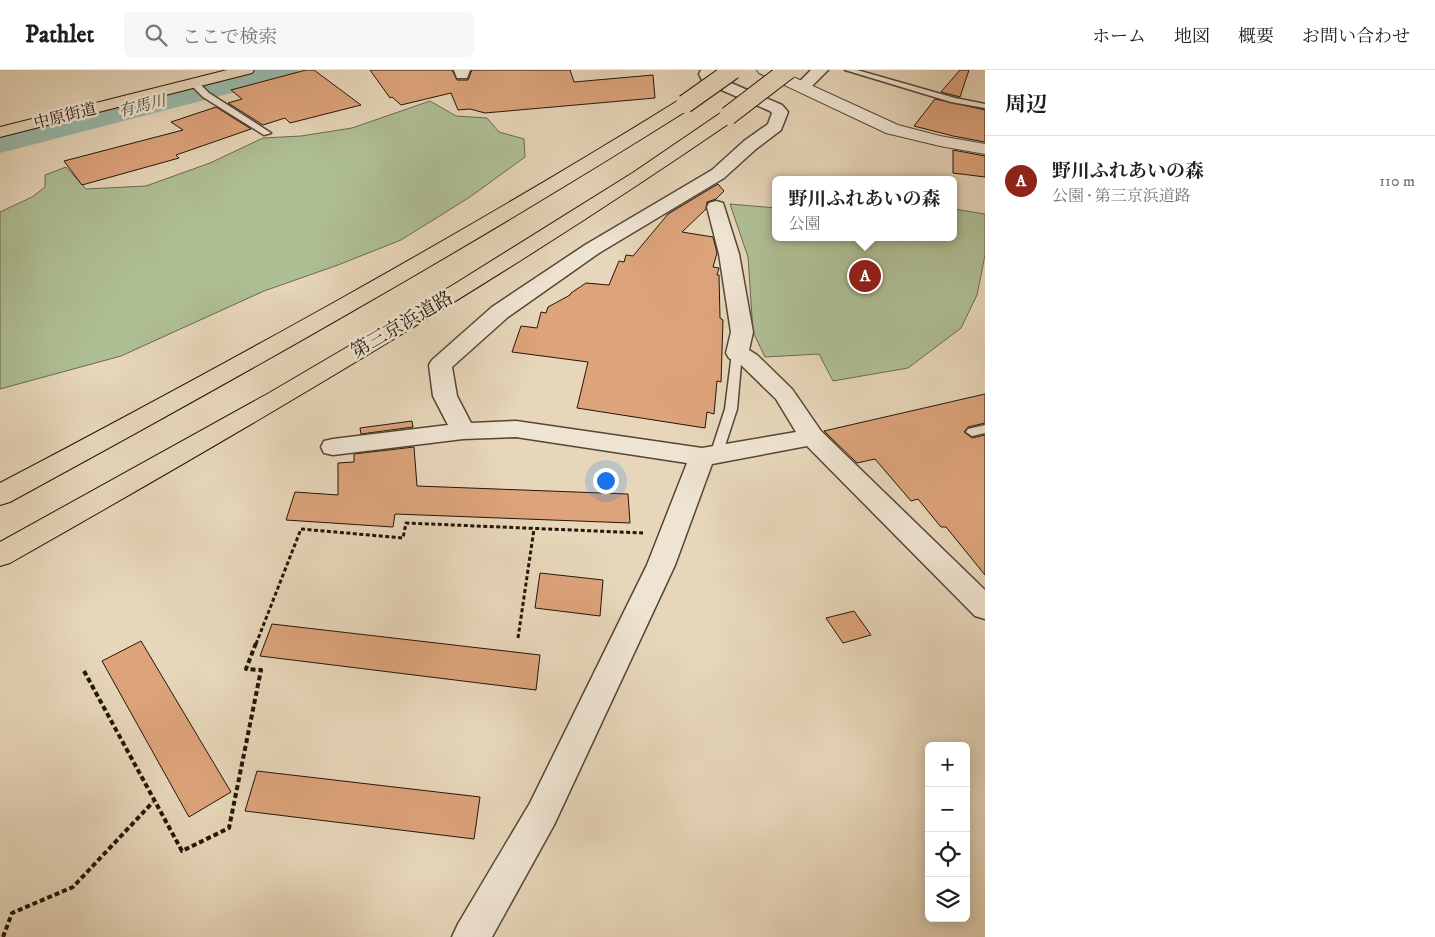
<!DOCTYPE html>
<html lang="ja">
<head>
<meta charset="utf-8">
<style>
  body { margin:0; font-family:"IM FELL DW Pica","Noto Serif JP",serif; background:#f6f6f6; color:#202124 }
  .controls { position:absolute; right:15px; bottom:15px; display:grid; overflow:hidden; border-radius:8px; box-shadow:0 2px 12px #0003 }
  .controls button { width:45px; height:45px; display:grid; place-items:center; padding:0; border:0; border-bottom:1px solid #e0e0e0; background:#fff; color:#202124; font:25px sans-serif }
  .you { position:absolute; left:605px; top:410px; width:18px; height:18px; margin:-12px; border:4px solid #fff; border-radius:50%; background:#1a73e8; box-shadow:0 0 0 8px #1a73e833 }
  .badge { display:grid; place-items:center; width:32px; height:32px; border-radius:50%; background:#8f2418; color:#fff; font-size:16px; font-weight:700 }
  .pin { position:absolute; translate:-50% -50%; border:2px solid #fff; box-shadow:0 1px 5px #0006 }
  .popup { position:absolute; left:772px; top:106px; width:185px; height:65px; box-sizing:border-box; display:grid; place-content:center; border-radius:8px; background:#fff; filter:drop-shadow(0 1px 4px #0005); font-size:16px; white-space:nowrap; color:#757577 }
  .popup b { font-size:19px; color:#202124 }
  .popup::after { content:''; position:absolute; left:50%; top:100%; margin-left:-10px; border:10px solid transparent; border-top-color:#fff }
  .list { margin:0; padding:0; list-style:none }
  h2 { display:flex; justify-content:space-between; align-items:center; height:65px; margin:0; padding:0 20px; font-size:21px }
  h2 small { font-size:16px; font-weight:400; color:#757577 }
  .list li { display:grid; grid-template-columns:32px 1fr auto; gap:15px; align-items:center; box-sizing:border-box; height:90px; padding:0 20px; border-top:1px solid #e0e0e0 }
  .list b { display:block; font-size:19px; white-space:nowrap }
  .list p { margin:0; font-size:16px; white-space:nowrap; color:#757577 }
  .list em { font-size:16px; font-style:normal; color:#757577 }
  .icon { flex:none; width:28px; height:28px; fill:none; stroke:currentColor; stroke-width:2; stroke-linecap:round; stroke-linejoin:round }
  .map { position:relative; flex:none; width:985px; height:867px; overflow:hidden }
  header { display:flex; align-items:center; gap:30px; box-sizing:border-box; height:70px; padding:0 25px; background:#fff; border-bottom:1px solid #e0e0e0 }
  header strong { font-size:24px }
  nav { display:flex; gap:28px; margin-inline-start:auto; font-size:18px }
  .search { width:350px; height:45px; background:#f6f6f6; display:flex; align-items:center; gap:12px; box-sizing:border-box; padding:0 18px; border-radius:8px; color:#757577; font-size:19px }
  main { display:flex }
  aside { flex:1; background:#fff }
  .map>svg:first-child { display:block }
  .green { fill:#afbf94; stroke:#696a4f }
  .lines { fill:none; stroke-linecap:round; stroke-linejoin:round }
  .river { fill:#98baaa; fill-rule:evenodd }
  .building { fill:#dda37b; stroke:#23160a }
  .service-casing { stroke:#544636; stroke-width:3 }
  .minor-casing { stroke:#544636; stroke-width:3 }
  .tertiary-casing { stroke:#544636; stroke-width:2 }
  .primary-casing { stroke:#23160a; stroke-width:2 }
  .motorway-casing { stroke:#23160a; stroke-width:2 }
  .path-far1 { stroke:#23160a; stroke-width:3; stroke-dasharray:4 2.5; stroke-linecap:butt }
  .path { stroke:#23160a; stroke-width:4; stroke-dasharray:5 3; stroke-linecap:butt }
  .service { fill:#efe4d2; fill-rule:evenodd }
  .minor { fill:#efe4d2; fill-rule:evenodd }
  .tertiary { fill:#efe4d2; fill-rule:evenodd }
  .primary { fill:#e7d6b9; fill-rule:evenodd }
  .motorway { fill:#e7d6b9; fill-rule:evenodd }
  .motorway-bridge-casing { stroke:#23160a; stroke-width:20; stroke-linecap:butt }
  .motorway-bridge { stroke:#e7d6b9; stroke-width:18 }
  .labels { text-anchor:middle; dominant-baseline:central; stroke-width:5; stroke-linejoin:round; paint-order:stroke }
  .far-water-label { font-size:16px; font-style:italic; fill:#4c4f42; stroke:#efe4d2 }
  .far-street-label { font-size:16px; fill:#23160a; stroke:#efe4d2 }
  .street-label { font-size:19px; fill:#23160a; stroke:#efe4d2 }
</style>
</head>
<body>
<header>
<strong>Pathlet</strong>
<div class="search"><svg class="icon" aria-label="search" viewBox="0 0 24 24"><circle cx="10" cy="10" r="6"/><path d="M15 15l6 6"/></svg>ここで検索</div>
<nav><a>ホーム</a><a>地図</a><a>概要</a><a>お問い合わせ</a></nav>
</header>
<main>
<div class="map">
<svg width="985" height="867" viewBox="0 0 985 867">
  <rect width="100%" height="100%" fill="#e7d6b9"/>
  <filter id="stains"><feTurbulence type="fractalNoise" baseFrequency=".004" numOctaves="4"/><feColorMatrix values="0 0 0 0 .2 0 0 0 0 .09 0 0 0 0 .02 0 0 0 .5 -.17"/></filter>
  <radialGradient id="worn" r=".72"><stop offset=".6" stop-color="#630" stop-opacity="0"/><stop offset="1" stop-color="#630" stop-opacity=".3"/></radialGradient>
  <g class="green">
    <path d="M430,31L456,46L487,48L499,62L524,69L525,87L470,127L401,170L338,195L264,221L121,286L0,319V142L32,127L45,117V105L66,97L86,119L146,116L210,93L263,68L301,66L352,58Z"/>
    <path d="M730,134L776,138V167H954V139L985,144V185L977,225L961,258L908,298L833,311L819,284L765,287L753,262L748,187Z"/>
  </g>
  <g class="lines">
    <path class="river" d="M245,0H299L294,7L0,83V61Z"/>
  </g>
  <g class="building">
    <path d="M306,0H314L361,35L290,53L285,48L263,55L228,33L242,29L231,20Z"/>
    <path d="M370,0H452L457,10H468L472,0H570L574,12L653,5L655,28L485,43L470,39L458,40L451,23L401,35L392,27L390,28Z"/>
    <path d="M960,0H969L960,27L941,22Z"/>
    <path d="M935,29L985,40V72L953,66L914,56Z"/>
    <path d="M216,37L251,59L176,85L179,88L82,115L64,91L183,60L171,52Z"/>
    <path d="M953,80L985,86V107L953,103Z"/>
    <path d="M718,114L724,121L716,129L707,132L706,139L682,162L713,167L717,183L713,197L719,198L717,205H719L720,248L723,250L721,312L717,311L714,344L707,342L705,358L577,338L588,292L512,282L521,256L537,258L541,242L546,243L548,237L570,225L571,223L586,213L609,215L619,191L624,192L626,185L633,186L668,144Z"/>
    <path d="M985,324V353L968,357L964,362L972,368L985,365V505L946,457H941L918,429L911,431L875,389L857,393L824,361Z"/>
    <path d="M412,351L413,357L361,364L360,358Z"/>
    <path d="M414,377L417,416L628,424L630,453L395,444L393,457L286,450L295,422L338,425V393L354,392V384Z"/>
    <path d="M540,503L603,510L600,546L535,538Z"/>
    <path d="M854,541L871,565L843,573L826,548Z"/>
    <path d="M272,554L540,585L536,620L260,586Z"/>
    <path d="M141,571L231,722L189,747L102,591Z"/>
    <path d="M257,701L480,727L474,769L245,741Z"/>
  </g>
  <g class="lines">
    <g class="service-casing">
      <g id="service">
        <path d="M845,0H857L955,28L985,34V38L951,32Z"/>
        <path d="M192,12H198L209,23L271,63L264,65L203,27L192,16Z"/>
        <path d="M737,280L742,283L737,339L722,385L716,389L710,385L725,339L732,283Z"/>
        <path d="M985,355V363L972,366L966,362L968,359Z"/>
      </g>
    </g>
    <g class="minor-casing">
      <g id="minor">
        <path d="M454,0H470L467,8H457Z"/>
        <path d="M701,0H717L715,6L782,35L788,42L781,60L756,79L724,108L599,183L508,247L452,297L457,326L471,353L516,351L702,378L796,362L776,329L741,295L729,288L726,283L731,262L719,184L707,137L709,133L716,131L723,133L739,184L753,262L749,280L757,285L792,319L821,361L985,520V549L975,546L807,376L712,394L675,495L554,755L492,867H452L458,854L530,733L647,495L687,393L516,367L463,369L333,385L324,383L321,377L324,371L333,369L448,355L433,326L429,295L432,290L492,237L585,175L712,100L744,71L768,54L772,43L770,41L703,12L699,4Z"/>
        <path d="M811,0H828L809,19H797L795,16Z"/>
      </g>
    </g>
    <g class="tertiary-casing">
      <path id="tertiary" d="M757,0H778L898,55L940,66L985,74V84L940,76L886,63L759,3Z"/>
    </g>
    <g class="primary-casing">
      <path id="primary" d="M227,0H254L252,3L0,67V57Z"/>
    </g>
    <g class="motorway-casing">
      <g id="motorway">
        <path d="M685,29L691,30L693,34L691,38C469,178 240,307 10,432L0,435V413C230,292 458,167 679,30Z"/>
        <path d="M728,41L734,42L737,46L734,50C501,210 257,353 10,493L0,496V472L269,323L453,215L634,102L722,42Z"/>
      </g>
    </g>
    <g class="path-far1">
      <path d="M518,568L534,459"/>
      <path d="M256,574L301,459L403,468L406,453L643,463"/>
    </g>
    <g class="path">
      <path d="M84,601L182,781L229,758L261,600L246,599L256,573"/>
      <path d="M3,867L12,843L73,817L153,732"/>
    </g>
    <use href="#service" class="service"/>
    <use href="#minor" class="minor"/>
    <use href="#tertiary" class="tertiary"/>
    <use href="#primary" class="primary"/>
    <use href="#motorway" class="motorway"/>
    <g class="motorway-bridge-casing">
      <g id="motorway-bridge">
        <path d="M685,34L733,0"/>
        <path d="M728,46L788,0"/>
      </g>
    </g>
    <use href="#motorway-bridge" class="motorway-bridge"/>
  </g>
  <g class="labels">
    <g class="far-water-label">
      <text transform="translate(142 36) rotate(-14)">有馬川</text>
    </g>
    <g class="far-street-label">
      <text transform="translate(65 46) rotate(-14)">中原街道</text>
    </g>
    <g class="street-label">
      <text transform="translate(402 255) rotate(-30)">第三京浜道路</text>
    </g>
  </g>
  <rect width="100%" height="100%" filter="url(#stains)"/>
  <rect width="100%" height="100%" fill="url(#worn)"/>
</svg>
<div class="controls">
<button>+</button>
<button>−</button>
<button><svg class="icon" aria-label="locate" viewBox="0 0 24 24"><circle cx="12" cy="12" r="6"/><path d="M12 2v4M12 18v4M2 12h4M18 12h4"/></svg></button>
<button><svg class="icon" aria-label="layers" viewBox="0 0 24 24"><path d="M12 4l9 5-9 5-9-5zM3 14l9 5 9-5"/></svg></button>
</div>
<div class="you"></div>
<div class="pin badge" style="left:865px;top:206px">A</div>
<div class="popup"><b>野川ふれあいの森</b>公園</div>
</div>
<aside>
<h2>周辺<small></small></h2>
<ul class="list">
<li><span class="badge">A</span><div><b>野川ふれあいの森</b><p>公園 · 第三京浜道路</p></div><em>110 m</em></li>
</ul>
</aside>
</main>
</body>
</html>
